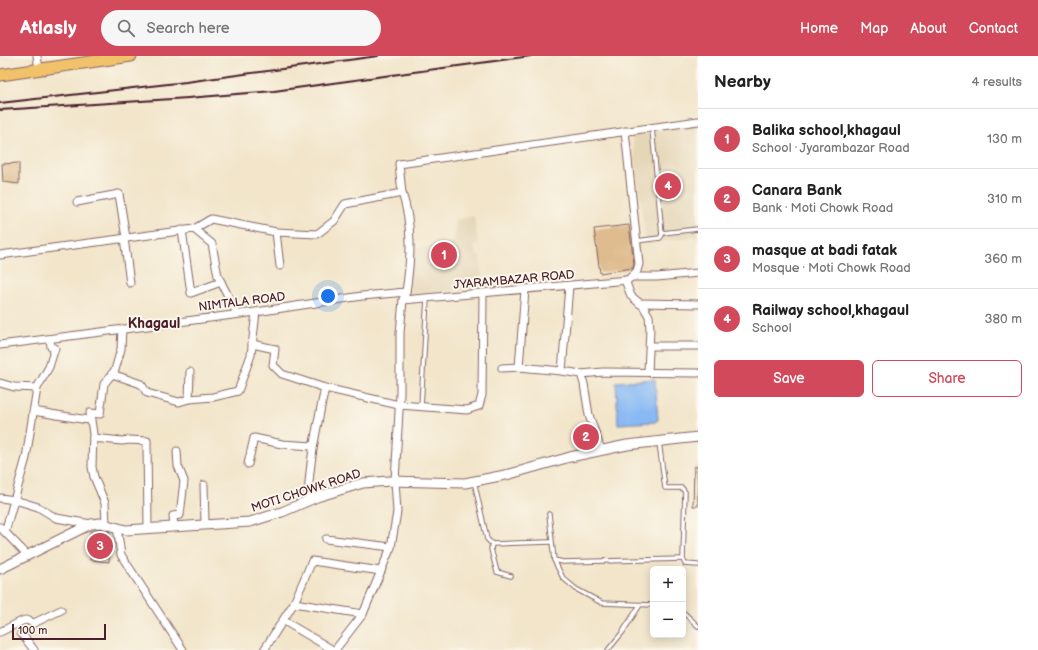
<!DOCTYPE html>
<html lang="en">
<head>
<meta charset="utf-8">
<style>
  body { margin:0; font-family:"Balsamiq Sans",sans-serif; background:#f6f6f6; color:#222 }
  .controls { position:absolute; right:12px; bottom:12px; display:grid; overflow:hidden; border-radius:6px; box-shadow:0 2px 10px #0003 }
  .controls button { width:36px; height:36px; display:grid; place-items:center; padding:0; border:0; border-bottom:1px solid #e0e0e0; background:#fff; color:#222; font:20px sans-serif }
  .scale { position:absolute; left:12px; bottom:10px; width:94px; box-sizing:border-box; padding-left:4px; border:2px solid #4a1f2b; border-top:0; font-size:11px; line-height:14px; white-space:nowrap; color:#4a1f2b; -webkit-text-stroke:3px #fbf7ec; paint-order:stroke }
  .you { position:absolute; left:328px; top:240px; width:14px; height:14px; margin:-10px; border:3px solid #fff; border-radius:50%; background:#1a73e8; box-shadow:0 0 0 6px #1a73e833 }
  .badge { display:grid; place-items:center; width:26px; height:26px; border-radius:50%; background:#d1495b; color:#fff; font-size:13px; font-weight:700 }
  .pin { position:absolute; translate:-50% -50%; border:2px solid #fff; box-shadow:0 1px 4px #0006 }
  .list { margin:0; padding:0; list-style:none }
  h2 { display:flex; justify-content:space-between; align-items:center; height:52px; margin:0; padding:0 16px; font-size:17px }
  h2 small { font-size:13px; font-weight:400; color:#767676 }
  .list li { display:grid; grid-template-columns:26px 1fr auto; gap:12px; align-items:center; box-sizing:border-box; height:60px; padding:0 16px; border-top:1px solid #e0e0e0 }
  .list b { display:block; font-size:15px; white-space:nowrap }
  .list p { margin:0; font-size:13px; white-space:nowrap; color:#767676 }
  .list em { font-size:13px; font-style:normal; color:#767676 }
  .actions { display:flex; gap:8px; padding:12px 16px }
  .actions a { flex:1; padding:9px 0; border:1px solid #d1495b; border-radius:6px; text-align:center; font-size:14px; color:#d1495b }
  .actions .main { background:#d1495b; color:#fff }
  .icon { flex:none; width:22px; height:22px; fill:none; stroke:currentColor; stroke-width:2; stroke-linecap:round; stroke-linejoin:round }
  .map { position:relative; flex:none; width:698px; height:594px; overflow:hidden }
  header { display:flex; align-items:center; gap:24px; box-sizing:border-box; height:56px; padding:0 20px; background:#d1495b; color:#fff }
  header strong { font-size:19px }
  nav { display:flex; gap:22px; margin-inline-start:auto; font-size:14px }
  .search { width:280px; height:36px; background:#f6f6f6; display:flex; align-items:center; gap:10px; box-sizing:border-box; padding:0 14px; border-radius:22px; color:#767676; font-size:15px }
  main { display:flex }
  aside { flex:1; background:#fff }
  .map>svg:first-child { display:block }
  .built { fill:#e5d6b7 }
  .water { fill:#88b9f4; stroke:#696c90 }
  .building { fill:#dfbc8e }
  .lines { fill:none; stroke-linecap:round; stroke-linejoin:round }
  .service-casing { stroke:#856463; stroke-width:5.5 }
  .minor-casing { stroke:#856463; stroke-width:9 }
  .tertiary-casing { stroke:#856463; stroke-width:11 }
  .primary-casing { stroke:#856463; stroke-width:13 }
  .service { stroke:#fff; stroke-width:3.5 }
  .minor { stroke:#fff; stroke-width:7 }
  .tertiary { stroke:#fff; stroke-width:9 }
  .primary { stroke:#f2c26a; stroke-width:11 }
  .rail { stroke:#4a1f2b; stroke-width:2 }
  .labels { text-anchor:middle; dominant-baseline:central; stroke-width:4; stroke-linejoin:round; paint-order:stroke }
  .street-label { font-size:12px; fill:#4a1f2b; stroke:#fbf7ec }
  .quarter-label { font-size:14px; font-weight:bold; fill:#4a1f2b; stroke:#fbf7ec }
</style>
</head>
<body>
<header>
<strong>Atlasly</strong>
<div class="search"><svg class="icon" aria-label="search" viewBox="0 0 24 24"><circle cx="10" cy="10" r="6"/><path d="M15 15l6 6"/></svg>Search here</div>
<nav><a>Home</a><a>Map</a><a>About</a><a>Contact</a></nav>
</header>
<main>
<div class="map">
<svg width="698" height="594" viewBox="0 0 698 594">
  <rect width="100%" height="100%" fill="#fbf7ec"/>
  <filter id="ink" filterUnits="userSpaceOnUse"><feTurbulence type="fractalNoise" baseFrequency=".025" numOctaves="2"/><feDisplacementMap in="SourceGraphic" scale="8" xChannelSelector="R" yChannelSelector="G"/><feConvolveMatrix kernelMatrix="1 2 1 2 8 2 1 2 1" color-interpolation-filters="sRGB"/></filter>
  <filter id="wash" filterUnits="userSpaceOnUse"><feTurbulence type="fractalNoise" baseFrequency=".012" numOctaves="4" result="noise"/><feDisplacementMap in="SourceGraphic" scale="16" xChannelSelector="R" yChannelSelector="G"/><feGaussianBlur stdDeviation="0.9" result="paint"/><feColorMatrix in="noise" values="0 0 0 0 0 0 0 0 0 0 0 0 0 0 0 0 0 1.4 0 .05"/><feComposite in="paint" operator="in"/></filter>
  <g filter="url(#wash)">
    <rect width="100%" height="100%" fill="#f2e5ca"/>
    <g class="built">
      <path d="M698,69V180L646,188L632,79Z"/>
      <path d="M474,160L478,188L474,189L476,199L480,200L483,231L409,239V194L455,185V164Z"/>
    </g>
    <path class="water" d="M655,323L658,364L655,366L618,368L616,326Z"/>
    <g id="blocks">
      <g class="building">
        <path d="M19,107V128L3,126L2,108Z"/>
        <path d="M629,169L634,208L633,212L600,217L594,173Z"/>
        <path d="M588,372L593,387L582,390L578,374Z"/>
        <path d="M694,411H698V450H693Z"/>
        <path d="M100,473L110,476L109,506L90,504V476Z"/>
      </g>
    </g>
  </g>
  <g filter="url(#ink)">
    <use href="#blocks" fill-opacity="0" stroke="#856463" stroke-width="1"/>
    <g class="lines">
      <g class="service-casing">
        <g id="service">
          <path d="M662,177L698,173"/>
          <path d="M636,185L660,182L662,179L652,72"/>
          <path d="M421,351L427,242"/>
          <path d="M659,386L665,432H682L685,436L683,503L685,508L698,509"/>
          <path d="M474,425L487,483L492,488L550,486"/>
          <path d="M549,458L554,504L563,506L683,503"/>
          <path d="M492,488L491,493L497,516L511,520"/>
          <path d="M554,504L563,522L576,533L602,547L653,549"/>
          <path d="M683,556L698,570"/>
          <path d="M608,594L622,577L640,549"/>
        </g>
      </g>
      <g class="minor-casing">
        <g id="minor">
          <path d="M37,0L39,13"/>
          <path d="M402,137C413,169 411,203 406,236"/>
          <path d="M77,146L119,138L126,182"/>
          <path d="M194,173L212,188L218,220L237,258"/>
          <path d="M182,174L191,237L221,226"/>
          <path d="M276,176L317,178L334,165L345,148L402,137L399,108L698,65"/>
          <path d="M124,182L130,227"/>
          <path d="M0,199L194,173L211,163L276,176L280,210"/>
          <path d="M631,221H657L698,217"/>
          <path d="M625,224L631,240L643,250L649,260L650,273L648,316"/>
          <path d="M569,230L562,315L581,318L584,328L589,359L601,394"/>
          <path d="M403,244L628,224L637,215L639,208L625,75"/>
          <path d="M639,247L698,248"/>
          <path d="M252,288L275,293L273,309L282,318L325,332L399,349L467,354L479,350L482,339L483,238"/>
          <path d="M0,289L256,256L362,240L406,236L403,244L400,277V338L395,425L397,456L391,491L363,558L335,594"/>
          <path d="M650,290H698"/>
          <path d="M519,311L562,315"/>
          <path d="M502,312L519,311L525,234"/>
          <path d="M112,318L141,328L147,337L179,346L189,343L190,316"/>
          <path d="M581,318L603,316L698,317"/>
          <path d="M0,327L14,331L37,332"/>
          <path d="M189,343L213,341L238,335L251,299L256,256"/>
          <path d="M33,355C53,358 71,362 90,364"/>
          <path d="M93,382L122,385L129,384L147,385L148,472"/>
          <path d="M248,408L254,382L282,388L313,390"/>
          <path d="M204,429L205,468"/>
          <path d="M0,442L15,444L38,451L56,462L91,468"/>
          <path d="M308,445C309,406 317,370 325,332"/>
          <path d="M106,468L105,447L94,421L92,411L93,378L90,357L100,358L104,328L115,314L121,293L122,273"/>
          <path d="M0,471L28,500"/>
          <path d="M117,471L121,499L183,594"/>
          <path d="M174,471L173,460L180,459L184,425L178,410L177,395"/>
          <path d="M5,476L26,402L37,332L49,311L55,292L51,291L50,283"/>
          <path d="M326,483L391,491"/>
          <path d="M294,547L363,558"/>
          <path d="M284,565L333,594"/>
          <path d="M0,576L22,565L26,564L34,567L61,554"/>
          <path d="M21,577L34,594"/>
          <path d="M264,594L294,547L312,505L381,515"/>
        </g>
      </g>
      <g class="tertiary-casing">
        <path id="tertiary" d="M0,513L91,468L100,467L126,474L250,466L282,456L317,441L363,427L390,425L465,427L510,418L570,401L627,389L698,381"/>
      </g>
      <g class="primary-casing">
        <path id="primary" d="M0,19L131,0"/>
      </g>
      <use href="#service" class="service"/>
      <use href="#minor" class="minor"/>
      <use href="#tertiary" class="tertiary"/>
      <use href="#primary" class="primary"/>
      <g class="rail">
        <path d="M0,47L186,26L378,0"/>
        <path d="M0,54L188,42L274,35L531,0"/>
      </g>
    </g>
  </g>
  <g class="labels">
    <g class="street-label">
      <text transform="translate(514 224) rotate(-5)">JYARAMBAZAR ROAD</text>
      <text transform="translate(242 246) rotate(-7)">NIMTALA ROAD</text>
      <text transform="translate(306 435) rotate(-18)">MOTI CHOWK ROAD</text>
    </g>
    <g class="quarter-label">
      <text x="154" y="267">Khagaul</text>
    </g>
  </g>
</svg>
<div class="controls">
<button>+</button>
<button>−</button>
</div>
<div class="scale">100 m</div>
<div class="you"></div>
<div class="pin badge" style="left:444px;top:199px">1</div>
<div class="pin badge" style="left:586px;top:381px">2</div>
<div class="pin badge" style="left:100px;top:490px">3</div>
<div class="pin badge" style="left:668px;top:130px">4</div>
</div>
<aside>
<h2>Nearby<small>4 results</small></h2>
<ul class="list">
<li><span class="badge">1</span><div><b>Balika school,khagaul</b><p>School · Jyarambazar Road</p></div><em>130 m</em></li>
<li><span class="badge">2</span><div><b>Canara Bank</b><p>Bank · Moti Chowk Road</p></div><em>310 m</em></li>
<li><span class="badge">3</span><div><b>masque at badi fatak</b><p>Mosque · Moti Chowk Road</p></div><em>360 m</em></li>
<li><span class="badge">4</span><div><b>Railway school,khagaul</b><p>School</p></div><em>380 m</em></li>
</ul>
<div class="actions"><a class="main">Save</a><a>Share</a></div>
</aside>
</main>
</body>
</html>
